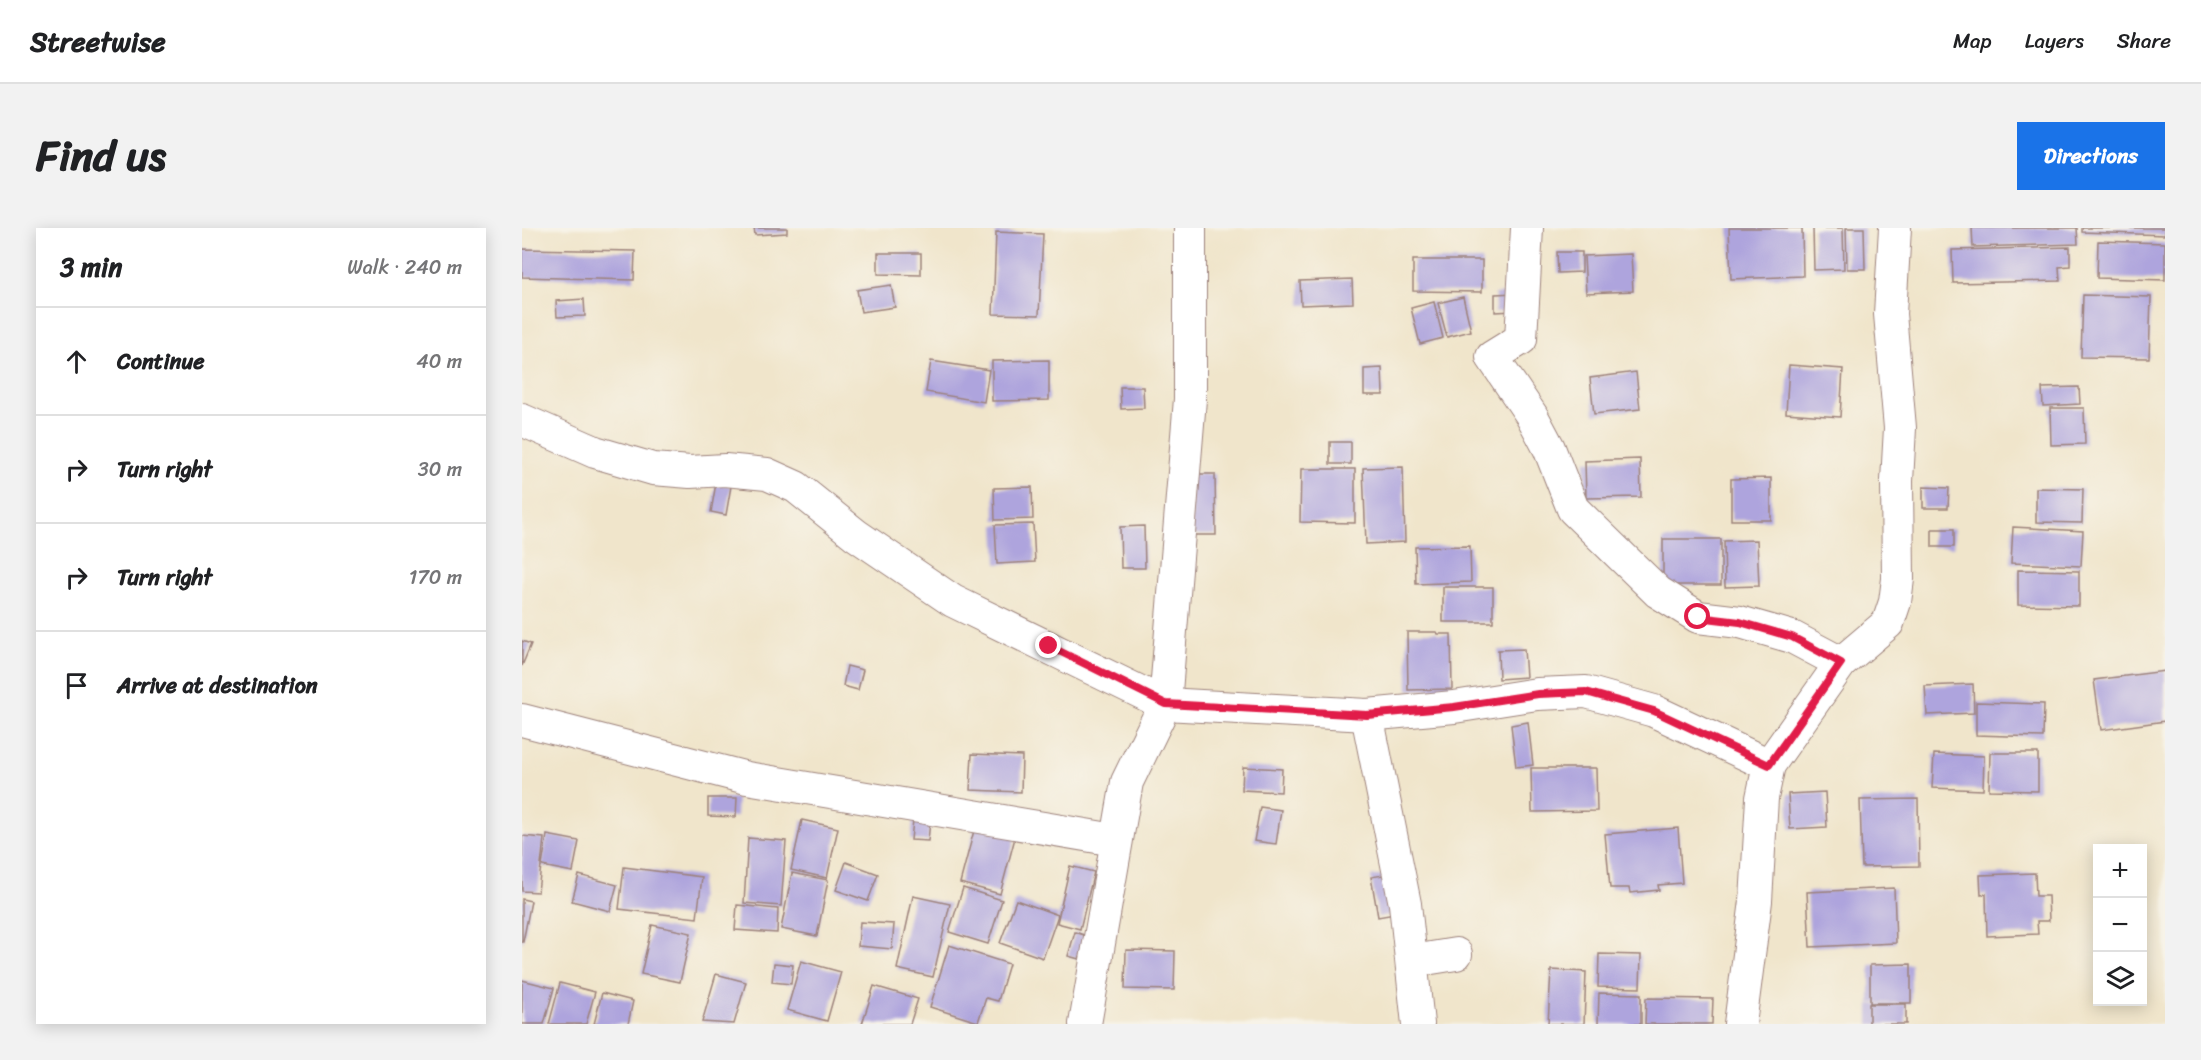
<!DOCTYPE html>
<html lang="en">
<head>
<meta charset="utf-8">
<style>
  body { margin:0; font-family:Sriracha,sans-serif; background:#f2f2f2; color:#202124 }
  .controls { position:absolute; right:18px; bottom:18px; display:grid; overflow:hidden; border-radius:0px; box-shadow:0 3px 15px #0003 }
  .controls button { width:54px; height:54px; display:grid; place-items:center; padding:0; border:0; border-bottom:2px solid #e0e0e0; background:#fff; color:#202124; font:30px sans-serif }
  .stop { position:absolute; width:18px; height:18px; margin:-14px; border:4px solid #e11d48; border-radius:50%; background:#fff }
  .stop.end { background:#e11d48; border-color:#fff; box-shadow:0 2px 6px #0008 }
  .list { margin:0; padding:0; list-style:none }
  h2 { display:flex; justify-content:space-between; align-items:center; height:78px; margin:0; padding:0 24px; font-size:26px }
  h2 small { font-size:20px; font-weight:400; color:#757577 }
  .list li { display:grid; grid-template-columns:39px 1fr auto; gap:18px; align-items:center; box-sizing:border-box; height:108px; padding:0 24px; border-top:2px solid #e0e0e0 }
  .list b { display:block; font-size:22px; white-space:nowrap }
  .list em { font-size:20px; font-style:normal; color:#757577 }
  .icon { flex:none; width:33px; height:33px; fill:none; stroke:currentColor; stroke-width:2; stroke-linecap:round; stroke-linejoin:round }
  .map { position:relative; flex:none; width:1643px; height:796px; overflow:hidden; border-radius:0px }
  header { display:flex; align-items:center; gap:36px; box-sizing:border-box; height:84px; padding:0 30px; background:#fff; border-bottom:2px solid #e0e0e0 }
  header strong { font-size:28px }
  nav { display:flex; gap:33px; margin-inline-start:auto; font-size:21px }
  .intro { display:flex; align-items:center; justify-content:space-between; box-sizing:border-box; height:144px; padding:0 36px }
  h1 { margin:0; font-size:42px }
  .button { padding:15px 27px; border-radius:0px; background:#1a73e8; color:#fff; font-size:21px; font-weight:700 }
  main { display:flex; gap:36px; padding:0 36px }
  aside { flex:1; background:#fff; border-radius:0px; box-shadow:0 3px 15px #0003 }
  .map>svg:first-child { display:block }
  .building { fill:#aea4dd }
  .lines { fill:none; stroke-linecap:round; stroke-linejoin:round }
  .minor-casing { stroke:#9d827b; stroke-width:34 }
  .minor { stroke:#fff; stroke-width:32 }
  .route { stroke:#e11d48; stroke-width:8 }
</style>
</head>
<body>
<header>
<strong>Streetwise</strong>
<nav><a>Map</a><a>Layers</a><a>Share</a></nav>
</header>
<div class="intro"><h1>Find us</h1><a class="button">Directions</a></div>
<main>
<aside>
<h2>3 min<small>Walk · 240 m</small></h2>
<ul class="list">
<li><svg class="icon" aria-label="ahead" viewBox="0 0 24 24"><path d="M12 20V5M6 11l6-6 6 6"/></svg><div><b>Continue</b></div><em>40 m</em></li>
<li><svg class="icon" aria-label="right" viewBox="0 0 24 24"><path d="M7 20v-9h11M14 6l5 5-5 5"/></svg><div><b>Turn right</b></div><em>30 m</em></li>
<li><svg class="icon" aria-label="right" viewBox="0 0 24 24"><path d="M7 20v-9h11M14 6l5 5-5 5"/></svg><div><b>Turn right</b></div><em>170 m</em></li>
<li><svg class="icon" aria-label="arrive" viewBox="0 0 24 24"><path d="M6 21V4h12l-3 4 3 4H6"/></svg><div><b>Arrive at destination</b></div></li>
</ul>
</aside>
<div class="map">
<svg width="1643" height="796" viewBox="0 0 1643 796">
  <rect width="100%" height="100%" fill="#f7f3e8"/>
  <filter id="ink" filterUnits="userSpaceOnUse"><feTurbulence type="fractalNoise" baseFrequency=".0167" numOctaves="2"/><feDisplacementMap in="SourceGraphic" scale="12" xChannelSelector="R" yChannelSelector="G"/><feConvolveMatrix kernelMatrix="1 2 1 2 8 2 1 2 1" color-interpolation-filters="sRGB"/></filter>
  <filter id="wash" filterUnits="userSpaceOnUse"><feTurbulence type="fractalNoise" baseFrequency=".008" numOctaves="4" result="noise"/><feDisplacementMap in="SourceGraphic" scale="24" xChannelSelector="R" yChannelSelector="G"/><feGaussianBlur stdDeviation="1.35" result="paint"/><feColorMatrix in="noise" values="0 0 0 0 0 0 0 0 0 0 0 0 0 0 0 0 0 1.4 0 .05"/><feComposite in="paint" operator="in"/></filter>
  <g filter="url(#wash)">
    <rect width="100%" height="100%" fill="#f0e5cb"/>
    <g id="blocks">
      <g class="building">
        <path d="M232,0H265V5L233,7Z"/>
        <path d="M1207,0H1280L1281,48L1209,51Z"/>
        <path d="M1291,0H1321L1322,41L1292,42Z"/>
        <path d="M1324,0H1342L1343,41H1325Z"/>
        <path d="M1450,0H1555L1556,16L1451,19Z"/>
        <path d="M1560,0H1643V7L1560,4Z"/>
        <path d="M474,4L521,6L517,87L471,86Z"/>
        <path d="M1576,13L1643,15V52L1575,50Z"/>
        <path d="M1548,19V38L1537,39L1538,53L1431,55L1430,22Z"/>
        <path d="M0,21L113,23L112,52L0,49Z"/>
        <path d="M1035,24H1060V44L1036,45Z"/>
        <path d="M356,25H399V47L356,46Z"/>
        <path d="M1109,26L1111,63L1064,65L1062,28Z"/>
        <path d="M891,32H960V64L891,63Z"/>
        <path d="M830,51L831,75L779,77L778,53Z"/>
        <path d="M369,57L373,79L339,84L335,62Z"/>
        <path d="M993,65V83L973,84V66Z"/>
        <path d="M1561,67L1629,69L1627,130L1559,129Z"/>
        <path d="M941,69L949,103L925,109L916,75Z"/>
        <path d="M62,71L63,88L35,89L34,73Z"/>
        <path d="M912,74L921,110L898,116L889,80Z"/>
        <path d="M527,132V172L470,173V133Z"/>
        <path d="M409,133L467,142L462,174L404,164Z"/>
        <path d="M1267,137L1321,141L1318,189L1264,185Z"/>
        <path d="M860,140L861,167H842V141Z"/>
        <path d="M1114,144L1118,181L1072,186L1068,150Z"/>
        <path d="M598,159H621L622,180L599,181Z"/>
        <path d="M1557,159L1558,176L1521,178L1520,160Z"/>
        <path d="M1528,180H1562L1563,216L1529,217Z"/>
        <rect x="808" y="214" width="21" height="22"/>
        <path d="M1118,231L1119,269L1064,270L1063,233Z"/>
        <path d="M881,239L883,314L844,316L841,240Z"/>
        <path d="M779,241H833V295L778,294Z"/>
        <path d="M669,246H693L694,307H670Z"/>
        <path d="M1249,250V292H1209V251Z"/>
        <path d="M194,255L209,258L204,287L189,284Z"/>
        <path d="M510,259L511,291L473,292L472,260Z"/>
        <path d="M1401,259L1427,260L1426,280H1401Z"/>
        <path d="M1514,260L1561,261L1560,295L1514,294Z"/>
        <path d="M511,296L513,334L475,336L473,297Z"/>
        <path d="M622,298L623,340H599L598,299Z"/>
        <path d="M1491,299L1561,303L1559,338L1489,335Z"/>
        <rect x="1410" y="301" width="22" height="18"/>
        <rect x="1141" y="311" width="58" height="46"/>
        <path d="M1235,312L1237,358L1203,359L1202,313Z"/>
        <path d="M948,318L949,354L894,356L893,319Z"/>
        <path d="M1496,342L1557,343V378L1496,377Z"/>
        <rect x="921" y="359" width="50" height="35"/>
        <path d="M885,404H915L916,406H929L930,461L886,462Z"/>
        <path d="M0,413L9,416L0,438Z"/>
        <path d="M1002,421L1004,449L977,451L976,422Z"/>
        <path d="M325,438L341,442L336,462L321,458Z"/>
        <path d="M1643,443V493L1579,502L1572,452Z"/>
        <path d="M1451,456L1452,485L1405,487L1403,458Z"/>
        <path d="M1454,474L1522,476L1521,509L1454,507Z"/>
        <path d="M1006,494L1011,537L994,539L989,497Z"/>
        <path d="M1468,525H1516V563L1467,562Z"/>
        <path d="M450,526L500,528L499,564L448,562Z"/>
        <path d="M1412,526L1462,528L1461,562L1410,560Z"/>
        <path d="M721,539L760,541L759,564L720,562Z"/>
        <path d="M1009,540H1074L1075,583L1010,584Z"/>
        <path d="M1303,564L1305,599L1268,601L1266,566Z"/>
        <path d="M186,570H215L214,589L186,588Z"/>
        <path d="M1396,571L1397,638L1340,639L1338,572Z"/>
        <path d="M738,579L759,582L754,616L732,613Z"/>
        <path d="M280,592L316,600L305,650L269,642Z"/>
        <path d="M391,592L408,593L406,613L389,612Z"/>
        <path d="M454,595L494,606L478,666L438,655Z"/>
        <path d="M1156,600L1160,655L1136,657L1137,662L1108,665L1107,660H1088L1083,606Z"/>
        <path d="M25,607L57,613L51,644L20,638Z"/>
        <path d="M0,608L22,610L16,664L0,663Z"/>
        <path d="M226,610L264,613L259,678L222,675Z"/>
        <path d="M324,634L356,646L346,673L314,662Z"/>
        <path d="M548,638L572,644L558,701L535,695Z"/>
        <path d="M102,639L180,649L175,690L97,681Z"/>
        <path d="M270,645L306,652L295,708L259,701Z"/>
        <path d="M1513,645L1514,668H1526L1527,693H1515L1516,706L1465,708L1464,666L1459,667L1458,647Z"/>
        <path d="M867,646L873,686L856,689L849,649Z"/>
        <path d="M57,647L95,657L88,683L50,673Z"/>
        <path d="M441,660L480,672L466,716L427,704Z"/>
        <path d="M1372,660L1374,715L1288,719L1285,664Z"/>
        <path d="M391,668L428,676L411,749L375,741Z"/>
        <path d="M0,671L9,673L1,714H0Z"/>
        <path d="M494,672L536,687L521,730L478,715Z"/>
        <path d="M215,677L256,681L255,705L213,702Z"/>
        <path d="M338,694L372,696L370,721L336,718Z"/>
        <path d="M130,697L169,705L158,754L119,746Z"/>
        <path d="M553,704L565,708L557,731L546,728Z"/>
        <path d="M427,717L487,736L476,773L464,770L456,794L408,779Z"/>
        <path d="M604,722L653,723L652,762L603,761Z"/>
        <path d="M1077,726L1119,727L1118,760L1076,759Z"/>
        <path d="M279,733L319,744L305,793L265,782Z"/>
        <path d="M252,735L271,737L269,756L250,754Z"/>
        <path d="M1389,736V775H1348V737Z"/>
        <path d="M1029,742L1064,744L1062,796H1026Z"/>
        <path d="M194,746L224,754L212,796L180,794Z"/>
        <path d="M0,752L32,760L22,796H0Z"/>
        <path d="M38,755L73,764L64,796H27Z"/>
        <path d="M352,758L396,771L388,796H340Z"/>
        <path d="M80,765L111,773L106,796H72Z"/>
        <path d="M1077,765L1119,766V796H1076Z"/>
        <path d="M1124,770L1191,771L1190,796H1123Z"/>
        <rect x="1347" y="776" width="37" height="20"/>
      </g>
    </g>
  </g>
  <g filter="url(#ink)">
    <use href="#blocks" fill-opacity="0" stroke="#9d827b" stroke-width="1.5"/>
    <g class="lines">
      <g class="minor-casing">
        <g id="minor">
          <path d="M1005,0L999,111L970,129L1010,188L1027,220L1051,281L1136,364L1176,389L1218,394L1270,409L1319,435"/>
          <path d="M0,192L73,224L131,241L168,244L203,242L245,246L274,259L334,307L431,373L643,476L845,487L932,479L1015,466L1064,464L1132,483L1247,537"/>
          <path d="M845,487L883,676L896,796"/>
          <path d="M0,492L225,550L593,612"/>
          <path d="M891,733L934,726"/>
          <path d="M563,796L605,554L643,476L668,171V0"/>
          <path d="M1218,796L1234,673L1240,570L1247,537L1319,435L1366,395L1373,374L1376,351L1375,253L1378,200L1368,86L1373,0"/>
        </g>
      </g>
      <use href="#minor" class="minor"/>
    </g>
  </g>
  <g class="lines" filter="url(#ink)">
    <path class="route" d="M527,418L644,476L845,487L932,479L1016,466L1064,464L1132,483L1247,537L1319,435L1270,409L1218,394L1176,389"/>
  </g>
</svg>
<div class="controls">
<button>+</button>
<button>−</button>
<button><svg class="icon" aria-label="layers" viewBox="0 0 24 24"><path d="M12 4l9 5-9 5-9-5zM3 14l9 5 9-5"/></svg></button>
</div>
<div class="stop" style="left:1176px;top:389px"></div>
<div class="stop end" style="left:527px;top:418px"></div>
</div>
</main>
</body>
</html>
